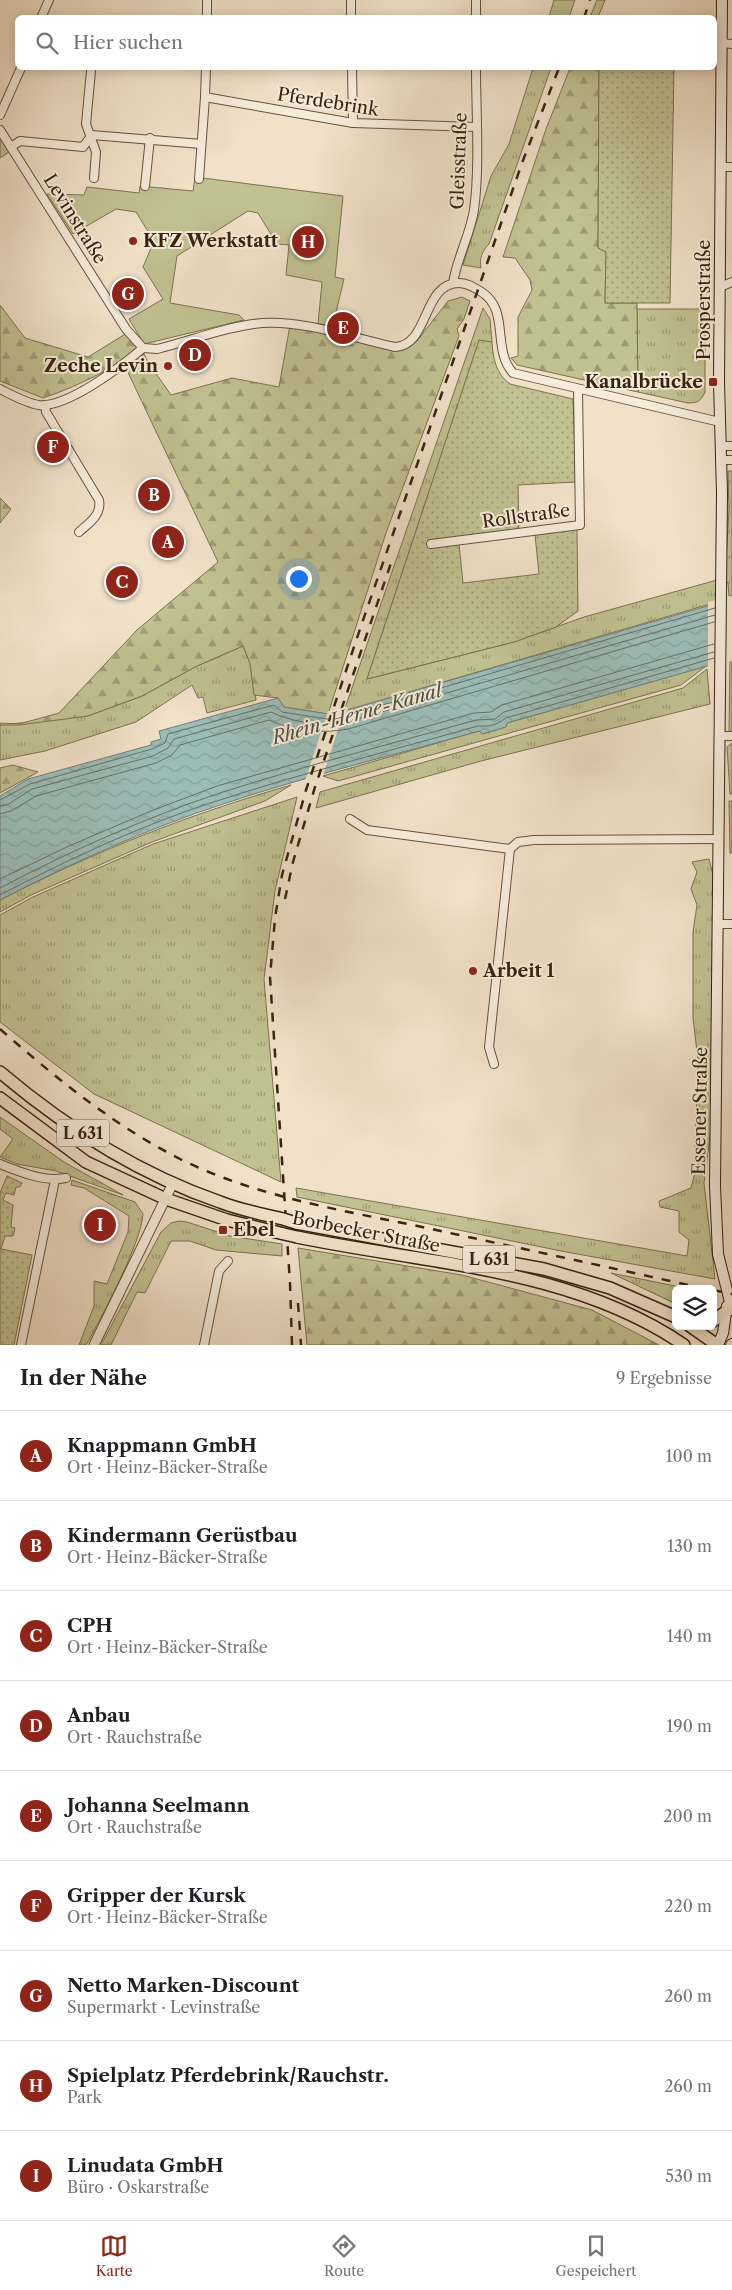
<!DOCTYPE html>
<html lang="de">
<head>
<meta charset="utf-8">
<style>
  body { margin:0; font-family:"Libre Caslon Text",serif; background:#f2f2f2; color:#202124 }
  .controls { position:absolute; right:15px; bottom:15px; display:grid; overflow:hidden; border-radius:8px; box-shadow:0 2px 12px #0003 }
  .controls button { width:45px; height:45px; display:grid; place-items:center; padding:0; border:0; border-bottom:1px solid #e0e0e0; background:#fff; color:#202124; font:25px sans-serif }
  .you { position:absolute; left:298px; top:578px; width:18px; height:18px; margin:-12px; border:4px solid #fff; border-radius:50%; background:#1a73e8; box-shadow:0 0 0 8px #1a73e833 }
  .badge { display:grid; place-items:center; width:32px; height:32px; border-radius:50%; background:#8f2418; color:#fff; font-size:16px; font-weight:700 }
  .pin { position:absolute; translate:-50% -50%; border:2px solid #fff; box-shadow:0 1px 5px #0006 }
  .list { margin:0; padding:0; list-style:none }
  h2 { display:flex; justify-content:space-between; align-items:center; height:65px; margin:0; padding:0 20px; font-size:21px }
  h2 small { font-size:16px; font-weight:400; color:#757577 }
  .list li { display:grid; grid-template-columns:32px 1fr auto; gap:15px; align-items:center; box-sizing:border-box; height:90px; padding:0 20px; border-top:1px solid #e0e0e0 }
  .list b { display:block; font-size:19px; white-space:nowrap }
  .list p { margin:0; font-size:16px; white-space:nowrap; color:#757577 }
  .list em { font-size:16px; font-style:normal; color:#757577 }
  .icon { flex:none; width:28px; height:28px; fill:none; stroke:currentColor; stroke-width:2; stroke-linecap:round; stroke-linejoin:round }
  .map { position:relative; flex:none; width:732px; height:1345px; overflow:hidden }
  .search { position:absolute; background:#fff; box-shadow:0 2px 12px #0003; left:15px; right:15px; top:15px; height:55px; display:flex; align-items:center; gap:12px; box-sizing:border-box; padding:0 18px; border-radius:8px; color:#757577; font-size:19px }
  .sheet { height:875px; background:#fff }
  nav { display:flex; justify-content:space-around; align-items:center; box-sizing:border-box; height:70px; border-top:1px solid #e0e0e0; background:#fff; font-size:14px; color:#757577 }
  nav a { display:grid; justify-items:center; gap:2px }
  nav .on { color:#8f2418 }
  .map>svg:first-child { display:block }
  .grass { fill:url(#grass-tufts); stroke:#7c724f }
  .forest { fill:url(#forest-firs); stroke:#7c724f }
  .park { fill:#c1c191; stroke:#7c724f }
  .garden { fill:url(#garden-dots); stroke:#7c724f }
  .water { fill:url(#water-waves); stroke:#737f74 }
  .pier { fill:#f1e1c9 }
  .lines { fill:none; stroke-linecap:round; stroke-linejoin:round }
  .shore { stroke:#6a7062; stroke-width:1 }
  .minor-casing { stroke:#66523c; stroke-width:10 }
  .tertiary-casing { stroke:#66523c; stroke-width:11 }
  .secondary-casing { stroke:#38230d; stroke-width:12 }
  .primary-casing { stroke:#38230d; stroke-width:14 }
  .minor { stroke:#f6ecdc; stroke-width:8 }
  .tertiary { stroke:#f6ecdc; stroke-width:9 }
  .secondary { stroke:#f6ecdc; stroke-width:10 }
  .primary { stroke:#f1e1c9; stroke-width:11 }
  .rail { stroke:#38230d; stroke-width:2.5; stroke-dasharray:9 9; stroke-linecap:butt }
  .primary-bridge-casing { stroke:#38230d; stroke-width:14; stroke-linecap:butt }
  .primary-bridge { stroke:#f1e1c9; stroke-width:11 }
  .poi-dot { fill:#8f2418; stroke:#f6ecdc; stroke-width:2 }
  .labels { text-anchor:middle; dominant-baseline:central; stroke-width:4; stroke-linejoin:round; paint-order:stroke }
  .shield { fill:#f6ecdc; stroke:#715f4b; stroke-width:1 }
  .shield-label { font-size:16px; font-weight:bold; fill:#38230d }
  .street-label { font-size:18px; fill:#38230d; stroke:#f6ecdc }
  .poi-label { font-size:18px; font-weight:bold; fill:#38230d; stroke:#f6ecdc; text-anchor:start }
  .water-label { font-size:19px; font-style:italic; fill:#565140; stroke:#f6ecdc }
</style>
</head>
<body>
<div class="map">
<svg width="732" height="1345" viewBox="0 0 732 1345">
  <defs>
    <pattern id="grass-tufts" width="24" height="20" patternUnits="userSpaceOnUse" patternTransform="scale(1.25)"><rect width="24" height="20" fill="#c1c191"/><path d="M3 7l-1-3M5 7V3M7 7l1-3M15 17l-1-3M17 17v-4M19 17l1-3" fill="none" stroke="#9e9c75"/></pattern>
    <pattern id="forest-firs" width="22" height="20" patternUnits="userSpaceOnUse" patternTransform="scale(1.25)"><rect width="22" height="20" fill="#c1c191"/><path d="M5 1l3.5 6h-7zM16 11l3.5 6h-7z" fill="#9e9c75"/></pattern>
    <pattern id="garden-dots" width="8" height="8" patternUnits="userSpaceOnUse" patternTransform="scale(1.25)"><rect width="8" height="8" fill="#c1c191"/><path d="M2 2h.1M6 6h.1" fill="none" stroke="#9e9c75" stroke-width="1.8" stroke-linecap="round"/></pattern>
    <pattern id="water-waves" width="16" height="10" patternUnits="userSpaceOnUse" patternTransform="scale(1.25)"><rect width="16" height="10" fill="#9bbdb8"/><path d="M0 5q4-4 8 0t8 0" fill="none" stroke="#86a29d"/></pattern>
  </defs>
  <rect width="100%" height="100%" fill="#f1e1c9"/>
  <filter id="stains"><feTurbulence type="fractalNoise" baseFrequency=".004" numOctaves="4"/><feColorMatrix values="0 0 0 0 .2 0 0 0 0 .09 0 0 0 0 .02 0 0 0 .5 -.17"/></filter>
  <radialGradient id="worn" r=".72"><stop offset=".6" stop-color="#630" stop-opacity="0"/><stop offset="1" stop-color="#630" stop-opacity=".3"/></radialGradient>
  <g class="grass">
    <path d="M554,0H575L569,17H549Z"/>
    <path d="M597,0H605L598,17H590Z"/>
    <path d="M533,68H551L489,244C482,251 479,259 481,268L463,265L491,176L509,144Z"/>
    <path d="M483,308L490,319L492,342L479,341L367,679L514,642L584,617L717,580V602L344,711Z"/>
    <path d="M637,309H705V392C701,401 698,403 688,403L638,392Z"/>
    <path d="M728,471H732V596H729L728,583L725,580L729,509Z"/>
    <path d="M243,646L250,663L256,700L207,713L203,697L198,698L192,685L136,722L45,751L0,760V725L88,716L142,696L197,666Z"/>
    <path d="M730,659H732V734L729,735Z"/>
    <path d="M706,666L681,685L338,781L323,776L479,731L482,734L506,727L507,723Z"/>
    <path d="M707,669L710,704L481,761L316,808L320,792L683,688Z"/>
    <path d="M291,785L265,801L152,842L31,895L0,912V900C93,852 190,814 291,785Z"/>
    <path d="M297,797L275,891L264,979L281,1182L94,1094L0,1022V915L33,897L153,844Z"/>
    <path d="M729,801H732V853H730Z"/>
    <path d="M709,859L713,875L711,1129L704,1183L715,1279L561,1251L297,1197L296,1188L687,1256L689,1240L679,1232V1211L660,1207L659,1201L691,1188L694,1176L698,1060L693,1018V932L697,905L691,889L697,872L692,862Z"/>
    <path d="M0,1117L64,1162L123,1195L56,1171L17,1164L0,1157L13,1139L0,1129Z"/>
    <path d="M72,1180L135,1202L143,1214C142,1241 101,1319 86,1345H79L94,1306V1281L107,1284L128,1232L129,1216L84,1188L71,1185Z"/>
    <path d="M179,1221L187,1222L230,1236L282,1244V1256L216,1250L190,1241H171L145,1293L137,1292L111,1345H101L161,1232L171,1223Z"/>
    <path d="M611,1273L690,1289H676V1304Z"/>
  </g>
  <g class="forest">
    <path d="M570,68H599L598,247L606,252L605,303H637L638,392L517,365L511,358L518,356V317L532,290L530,280L515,258L503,257L546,129Z"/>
    <path d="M0,132L12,150L0,158Z"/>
    <path d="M462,297L470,301L464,319L457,329L459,336L386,533L328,714L283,707L278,698L254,695L250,663L243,646L197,666L142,696L88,716L19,725H0V723L19,724L59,713L137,630L218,562L124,364L142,350L148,362L171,395L232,378L279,387L290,325L402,349L417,341L448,301Z"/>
    <path d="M0,305L25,338L88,357L127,333L141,349C109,370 79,386 43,398L0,381Z"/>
    <path d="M0,498L11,509L0,523Z"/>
    <path d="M732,743V794H730L727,747Z"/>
    <path d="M13,765L38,772L0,793V768Z"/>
    <path d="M298,1248L462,1275L592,1310L659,1345H307Z"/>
  </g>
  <path class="park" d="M195,177L343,196L335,277L344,279L333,325L318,324L322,282L286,275L289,245L277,244L258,213L248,211L177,256L170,303L239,315L244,320L144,344L129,319L163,299L143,267L154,241L136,212L116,209L73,234L47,194L84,195L87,187L139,193L140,186L193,191Z"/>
  <g class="garden">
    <path d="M599,68H674L670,303H605L606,252L598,248Z"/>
    <path d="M479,340L492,342C493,358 496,374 510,384L573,399L576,482L518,485L519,537L459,544L463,583L539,574L535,535L577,529L578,611L556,627L514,642L367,679Z"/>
    <path d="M7,1176L22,1183L20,1187H16L14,1195L6,1193L3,1200L13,1205L11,1227L15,1228L13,1236H5L1,1249L32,1255L14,1345H0V1193Z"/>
  </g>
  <path class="water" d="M732,599V659L507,723L506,727L482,734L479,731C394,755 307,776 223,804C147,829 71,863 0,900V796L28,779L151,745V742L161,739L159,731L278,698L284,707L328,714L344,711Z"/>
  <g class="pier">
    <path d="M732,596V661L708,668V602Z"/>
    <path d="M345,708L322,779L304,784L328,711Z"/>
  </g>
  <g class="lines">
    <g class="shore">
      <path d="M0,800L30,784L152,749L165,743L168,734L274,705L282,712L327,719L345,716L715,608"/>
      <path d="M0,806L7,805L32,789L153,756L168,748L174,739L271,712C293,723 322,726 347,722L715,615"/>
      <path d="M0,814L11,811L36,796L156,763L172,755L180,745L269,720C293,731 322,734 348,729L714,622"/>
      <path d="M0,879L69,846L151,811L217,786L474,713L491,712L502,705L714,644"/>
      <path d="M0,888C70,851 145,818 220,793C304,766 391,744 476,720L495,719L504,712L714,652"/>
      <path d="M0,895C71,858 146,823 223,799C307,772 393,750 478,726C490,727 496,725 506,718L714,658"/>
    </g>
    <g class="minor-casing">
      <g id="minor">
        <path d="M41,18L49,0"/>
        <path d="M207,18V0"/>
        <path d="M351,18V0"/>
        <path d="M476,18V0"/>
        <path d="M721,43L732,44"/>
        <path d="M206,68L205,97L353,123L476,127"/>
        <path d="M352,68L353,123"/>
        <path d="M91,71L86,124L96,152L94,178"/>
        <path d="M0,115L21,68"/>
        <path d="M0,130L126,329L143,348"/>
        <path d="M11,147L20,141L83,147L92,135L201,144"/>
        <path d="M720,167H732"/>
        <path d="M199,179L205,97"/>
        <path d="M145,186L150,138"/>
        <path d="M453,283C457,258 470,235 474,210C480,167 476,111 476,68"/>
        <path d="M720,287L732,282"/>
        <path d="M143,348L157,349C190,341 228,326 262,323C304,320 353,338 395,347C430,345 422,283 459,283C467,283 473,287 480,291C511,309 491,349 513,373L720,422"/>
        <path d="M0,389C12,395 26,403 39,405C67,408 122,366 143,348"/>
        <path d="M45,405L46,412L99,500C102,515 89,523 79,532"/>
        <path d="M720,446H732"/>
        <path d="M720,460H732"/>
        <path d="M431,544L580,525L578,389"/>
        <path d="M720,736H732"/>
        <path d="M350,819L367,830L510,849L518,842L534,840L718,839"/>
        <path d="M718,924H732"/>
        <path d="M494,1064L489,1047L510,849"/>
        <path d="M0,1164C20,1172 44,1182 66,1178"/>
        <path d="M21,1345L55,1180"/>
        <path d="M204,1345L219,1271L228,1261"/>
      </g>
    </g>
    <g class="tertiary-casing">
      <path id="tertiary" d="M94,1345L173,1183"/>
    </g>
    <g class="secondary-casing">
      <g id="secondary">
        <path d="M722,0L719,382L722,493L715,1186L718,1254L732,1310"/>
        <path d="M718,1345L723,1333L727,1306"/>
        <path d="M731,1345L732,1344"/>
      </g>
    </g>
    <g class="primary-casing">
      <g id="primary">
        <path d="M0,1072C65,1127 139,1174 220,1202C240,1210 262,1214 283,1219"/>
        <path d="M0,1098L86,1162L166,1199L227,1220L284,1234"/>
        <path d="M296,1223L544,1269L610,1288L676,1317"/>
        <path d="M297,1237C427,1264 571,1268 684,1345"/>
        <path d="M713,1321L727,1311"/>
        <path d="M690,1326L717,1345"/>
      </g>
    </g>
    <use href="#minor" class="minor"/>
    <use href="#tertiary" class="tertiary"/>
    <use href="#secondary" class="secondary"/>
    <use href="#primary" class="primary"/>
    <g class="rail">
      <path d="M584,18L590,0"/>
      <path d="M285,899L293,862L315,787L391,563"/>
      <path d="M0,1029C56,1078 113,1125 180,1159C253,1195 334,1209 413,1225C510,1246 608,1267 706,1289"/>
      <path d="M713,1290L732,1294"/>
      <path d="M298,1303L301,1345"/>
      <path d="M292,1345L290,1283L270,977L275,918L282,875L306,790L362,623L522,163L559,68"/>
    </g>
    <g class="primary-bridge-casing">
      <g id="primary-bridge">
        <path d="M283,1219L296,1223"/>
        <path d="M284,1234L297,1237"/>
      </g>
    </g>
    <use href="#primary-bridge" class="primary-bridge"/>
  </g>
  <g class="poi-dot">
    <circle cx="133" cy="241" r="5"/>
    <circle cx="168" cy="366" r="5"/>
    <rect x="708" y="377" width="10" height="10" rx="2.5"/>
    <circle cx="473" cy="971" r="5"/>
    <rect x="218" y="1225" width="10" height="10" rx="2.5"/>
  </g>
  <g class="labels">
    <g class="shield">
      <rect x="57" y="1119.5" width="52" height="27" rx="4"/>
      <rect x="463" y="1245.5" width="52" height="27" rx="4"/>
    </g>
    <g class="shield-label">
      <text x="83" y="1133">L 631</text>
      <text x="489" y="1259">L 631</text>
    </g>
    <g class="street-label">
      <text transform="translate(328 102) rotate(9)">Pferdebrink</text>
      <text transform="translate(459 161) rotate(-88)">Gleisstraße</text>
      <text transform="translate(75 219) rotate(58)">Levinstraße</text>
      <text transform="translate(704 300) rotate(-90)">Prosperstraße</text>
      <text transform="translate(526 516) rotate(-8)">Rollstraße</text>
      <text transform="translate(700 1111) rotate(-89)">Essener Straße</text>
      <text transform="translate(366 1232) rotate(11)">Borbecker Straße</text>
    </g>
    <g class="poi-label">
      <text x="143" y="241">KFZ Werkstatt</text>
      <text x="158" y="366" text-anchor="end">Zeche Levin</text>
      <text x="703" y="382" text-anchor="end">Kanalbrücke</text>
      <text x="483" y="971">Arbeit 1</text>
      <text x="233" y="1230">Ebel</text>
    </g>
    <g class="water-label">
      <text transform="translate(357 714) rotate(-16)">Rhein-Herne-Kanal</text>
    </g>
  </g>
  <rect width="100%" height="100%" filter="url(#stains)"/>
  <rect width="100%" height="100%" fill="url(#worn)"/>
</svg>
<div class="controls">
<button><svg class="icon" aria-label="layers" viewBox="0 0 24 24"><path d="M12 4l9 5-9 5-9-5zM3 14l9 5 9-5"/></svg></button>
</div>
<div class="you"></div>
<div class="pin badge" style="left:168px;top:542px">A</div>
<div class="pin badge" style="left:154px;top:495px">B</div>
<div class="pin badge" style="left:122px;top:582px">C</div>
<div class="pin badge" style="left:195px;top:355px">D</div>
<div class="pin badge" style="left:343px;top:328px">E</div>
<div class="pin badge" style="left:53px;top:447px">F</div>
<div class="pin badge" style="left:128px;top:294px">G</div>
<div class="pin badge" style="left:308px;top:242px">H</div>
<div class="pin badge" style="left:100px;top:1225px">I</div>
<div class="search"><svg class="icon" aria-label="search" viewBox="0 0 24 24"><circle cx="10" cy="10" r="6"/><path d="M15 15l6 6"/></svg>Hier suchen</div>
</div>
<section class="sheet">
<h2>In der Nähe<small>9 Ergebnisse</small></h2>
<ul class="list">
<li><span class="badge">A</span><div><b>Knappmann GmbH</b><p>Ort · Heinz-Bäcker-Straße</p></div><em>100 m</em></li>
<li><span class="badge">B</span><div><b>Kindermann Gerüstbau</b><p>Ort · Heinz-Bäcker-Straße</p></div><em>130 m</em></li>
<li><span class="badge">C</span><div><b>CPH</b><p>Ort · Heinz-Bäcker-Straße</p></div><em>140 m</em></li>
<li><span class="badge">D</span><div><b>Anbau</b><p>Ort · Rauchstraße</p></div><em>190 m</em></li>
<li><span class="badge">E</span><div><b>Johanna Seelmann</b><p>Ort · Rauchstraße</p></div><em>200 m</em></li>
<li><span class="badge">F</span><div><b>Gripper der Kursk</b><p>Ort · Heinz-Bäcker-Straße</p></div><em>220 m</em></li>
<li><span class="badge">G</span><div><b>Netto Marken-Discount</b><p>Supermarkt · Levinstraße</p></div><em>260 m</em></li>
<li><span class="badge">H</span><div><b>Spielplatz Pferdebrink/Rauchstr.</b><p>Park</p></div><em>260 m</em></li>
<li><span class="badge">I</span><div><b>Linudata GmbH</b><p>Büro · Oskarstraße</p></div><em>530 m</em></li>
</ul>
</section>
<nav>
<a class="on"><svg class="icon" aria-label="map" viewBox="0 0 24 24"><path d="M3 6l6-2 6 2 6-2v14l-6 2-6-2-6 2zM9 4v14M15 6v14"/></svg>Karte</a>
<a><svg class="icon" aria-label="directions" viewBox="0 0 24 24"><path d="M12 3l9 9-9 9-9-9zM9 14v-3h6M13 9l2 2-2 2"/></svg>Route</a>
<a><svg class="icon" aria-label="saved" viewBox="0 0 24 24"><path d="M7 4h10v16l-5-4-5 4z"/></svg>Gespeichert</a>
</nav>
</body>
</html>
